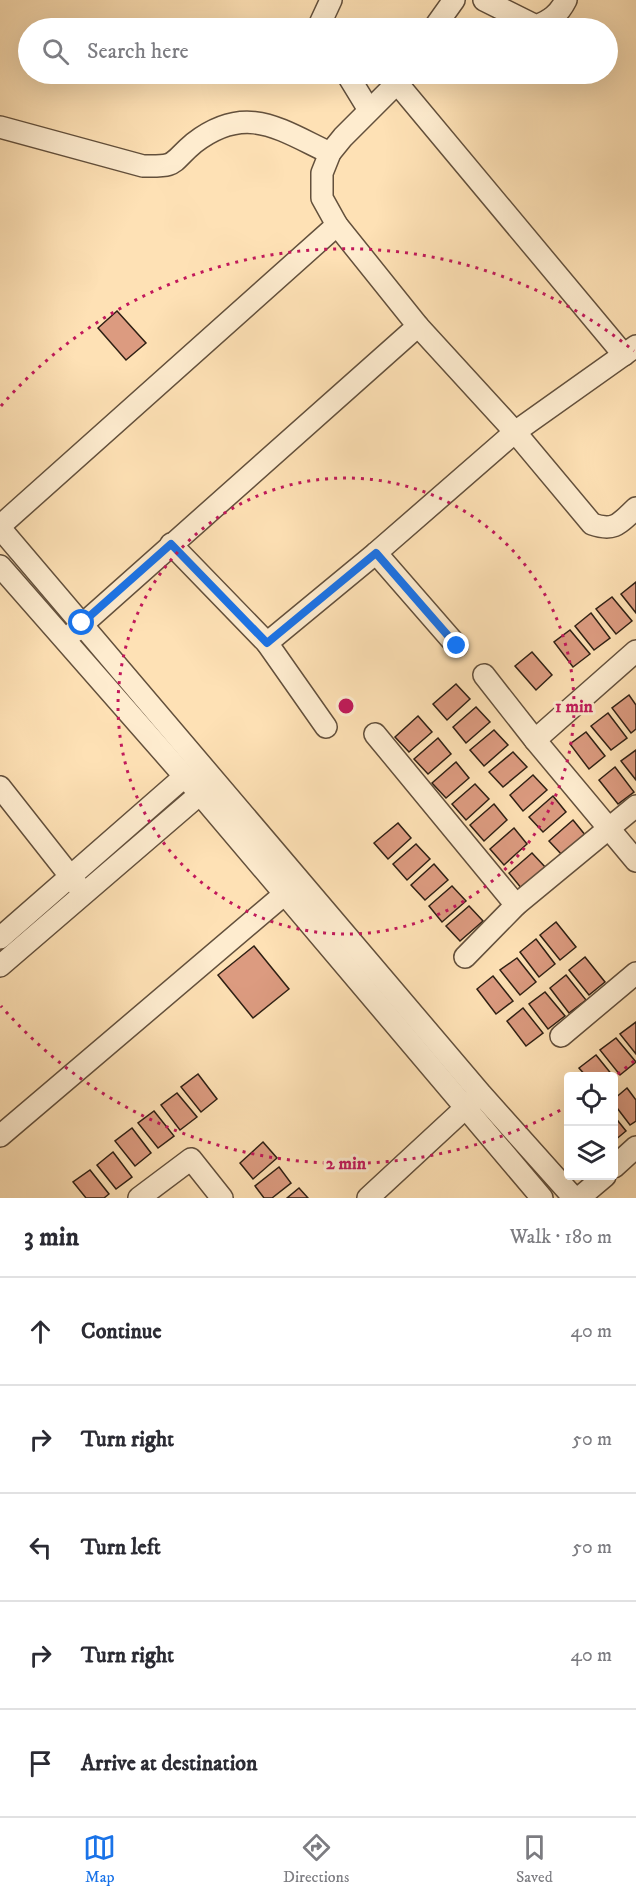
<!DOCTYPE html>
<html lang="en">
<head>
<meta charset="utf-8">
<style>
  body { margin:0; font-family:"IM FELL DW Pica",serif; background:#f2f2f3; color:#2b2b33 }
  .controls { position:absolute; right:18px; bottom:18px; display:grid; overflow:hidden; border-radius:6px; box-shadow:0 6px 24px #0002 }
  .controls button { width:54px; height:54px; display:grid; place-items:center; padding:0; border:0; border-bottom:2px solid #e1e1e2; background:#fff; color:#2b2b33; font:30px sans-serif }
  .stop { position:absolute; width:18px; height:18px; margin:-14px; border:4px solid #1a73e8; border-radius:50%; background:#fff }
  .stop.end { background:#1a73e8; border-color:#fff; box-shadow:0 2px 6px #0008 }
  .list { margin:0; padding:0; list-style:none }
  h2 { display:flex; justify-content:space-between; align-items:center; height:78px; margin:0; padding:0 24px; font-size:26px }
  h2 small { font-size:20px; font-weight:400; color:#7c7c81 }
  .list li { display:grid; grid-template-columns:39px 1fr auto; gap:18px; align-items:center; box-sizing:border-box; height:108px; padding:0 24px; border-top:2px solid #e1e1e2 }
  .list b { display:block; font-size:22px; white-space:nowrap }
  .list em { font-size:20px; font-style:normal; color:#7c7c81 }
  .icon { flex:none; width:33px; height:33px; fill:none; stroke:currentColor; stroke-width:2; stroke-linecap:round; stroke-linejoin:round }
  .map { position:relative; flex:none; width:636px; height:1198px; overflow:hidden }
  .search { position:absolute; background:#fff; box-shadow:0 6px 24px #0002; left:18px; right:18px; top:18px; height:66px; display:flex; align-items:center; gap:15px; box-sizing:border-box; padding:0 21px; border-radius:33px; color:#7c7c81; font-size:22px }
  .sheet { height:618px; background:#fff }
  nav { display:flex; justify-content:space-around; align-items:center; box-sizing:border-box; height:84px; border-top:2px solid #e1e1e2; background:#fff; font-size:16px; color:#7c7c81 }
  nav a { display:grid; justify-items:center; gap:3px }
  nav .on { color:#1a73e8 }
  .map>svg:first-child { display:block }
  .building { fill:#dc9b80; stroke:#2f2014; stroke-width:1.5 }
  .lines { fill:none; stroke-linecap:round; stroke-linejoin:round }
  .street-casing { stroke:#63503c; stroke-width:24 }
  .street { stroke:#feeccf; stroke-width:21 }
  .route { stroke:#1a73e8; stroke-width:8 }
  .ring { fill:none; stroke:#c2185b; stroke-width:3; stroke-dasharray:3 6 }
  .centre { fill:#c2185b; stroke:#feeccf; stroke-width:3 }
  .ring-label { font-size:18px; text-anchor:middle; font-weight:bold; fill:#c2185b; stroke:#feeccf; stroke-width:6; stroke-linejoin:round; paint-order:stroke }
</style>
</head>
<body>
<div class="map">
<svg width="636" height="1198" viewBox="0 0 636 1198">
  <rect width="100%" height="100%" fill="#fee1b5"/>
  <filter id="stains"><feTurbulence type="fractalNoise" baseFrequency=".00333" numOctaves="4"/><feColorMatrix values="0 0 0 0 .2 0 0 0 0 .09 0 0 0 0 .02 0 0 0 .5 -.17"/></filter>
  <radialGradient id="worn" r=".72"><stop offset=".6" stop-color="#630" stop-opacity="0"/><stop offset="1" stop-color="#630" stop-opacity=".3"/></radialGradient>
  <g class="building">
    <path d="M117,311L146,343L126,360L98,328Z"/>
    <path d="M636,582V613L621,594Z"/>
    <path d="M612,597L632,621L616,634L596,609Z"/>
    <path d="M591,613L610,638L594,650L575,626Z"/>
    <path d="M570,630L590,654L573,667L554,642Z"/>
    <path d="M532,652L552,675L536,690L515,666Z"/>
    <path d="M456,684L470,699L447,720L433,704Z"/>
    <path d="M629,695L636,705V729L631,733L612,708Z"/>
    <path d="M476,707L490,722L466,743L453,727Z"/>
    <path d="M608,713L627,738L611,750L591,726Z"/>
    <path d="M418,716L432,732L409,752L395,737Z"/>
    <path d="M494,730L508,745L484,766L470,750Z"/>
    <path d="M586,732L605,756L589,769L570,744Z"/>
    <path d="M438,738L451,754L428,774L414,759Z"/>
    <path d="M636,750V780L621,761Z"/>
    <path d="M513,752L527,767L503,787L489,772Z"/>
    <path d="M456,762L469,778L446,798L432,783Z"/>
    <path d="M615,767L634,792L618,804L599,780Z"/>
    <path d="M533,775L547,790L523,811L510,795Z"/>
    <path d="M475,784L489,799L466,820L452,804Z"/>
    <path d="M553,796L566,812L543,832L529,817Z"/>
    <path d="M494,804L507,820L484,841L470,825Z"/>
    <path d="M573,820L586,836L563,856L549,841Z"/>
    <path d="M398,823L411,838L388,859L374,843Z"/>
    <path d="M514,828L527,844L504,865L490,849Z"/>
    <path d="M416,844L430,859L407,880L393,864Z"/>
    <path d="M532,853L546,868L522,889L509,873Z"/>
    <path d="M434,864L448,880L425,900L411,885Z"/>
    <path d="M452,886L466,901L442,922L429,906Z"/>
    <path d="M469,906L483,921L460,941L446,926Z"/>
    <path d="M556,922L576,947L560,960L540,935Z"/>
    <path d="M536,939L555,964L539,977L520,952Z"/>
    <path d="M254,946L289,989L253,1018L218,975Z"/>
    <path d="M585,957L605,982L589,995L569,970Z"/>
    <path d="M517,958L536,982L520,995L500,970Z"/>
    <path d="M566,975L586,1000L569,1013L550,988Z"/>
    <path d="M493,976L513,1001L496,1014L477,989Z"/>
    <path d="M545,992L565,1016L548,1029L529,1004Z"/>
    <path d="M523,1008L543,1033L526,1046L507,1021Z"/>
    <path d="M636,1022V1054L620,1034Z"/>
    <path d="M616,1038L636,1062L620,1075L600,1050Z"/>
    <path d="M596,1055L613,1076H586L579,1068Z"/>
    <path d="M198,1074L217,1099L201,1112L181,1087Z"/>
    <path d="M627,1088L636,1100V1121L630,1125L614,1104V1099Z"/>
    <path d="M177,1093L197,1117L180,1130L161,1105Z"/>
    <path d="M154,1111L174,1136L158,1148L138,1123Z"/>
    <path d="M614,1116L626,1131L614,1141Z"/>
    <path d="M132,1128L151,1153L135,1166L115,1141Z"/>
    <path d="M263,1142L277,1158L253,1179L240,1163Z"/>
    <path d="M113,1152L132,1177L116,1189L97,1165Z"/>
    <path d="M279,1167L291,1183L272,1198H264L255,1186Z"/>
    <path d="M90,1170L109,1194L104,1198H86L73,1182Z"/>
    <path d="M299,1188L308,1198H287Z"/>
  </g>
  <g class="lines">
    <g class="street-casing">
      <g id="street">
        <path d="M484,0L536,26C550,21 559,14 566,0"/>
        <path d="M318,28L331,0"/>
        <path d="M434,28L454,0"/>
        <path d="M347,74L369,110"/>
        <path d="M397,83L624,355"/>
        <path d="M0,127L143,166C179,167 170,163 194,143C246,103 279,129 330,153"/>
        <path d="M418,326L515,432L592,524C615,532 620,523 636,508"/>
        <path d="M0,526L337,225"/>
        <path d="M0,528L481,1094L574,1198"/>
        <path d="M171,544L267,643L326,727"/>
        <path d="M376,553L457,646"/>
        <path d="M0,566L200,794L542,1198"/>
        <path d="M74,632L418,326L337,225L322,198V173L330,153L343,137L397,83L404,74"/>
        <path d="M267,643L376,553L515,432L636,346"/>
        <path d="M484,675L535,740L636,861"/>
        <path d="M375,734L516,905"/>
        <path d="M535,740L636,651"/>
        <path d="M0,787L78,886"/>
        <path d="M0,938L184,777"/>
        <path d="M465,957L516,905L636,806"/>
        <path d="M0,966L200,794"/>
        <path d="M561,1036L636,973"/>
        <path d="M0,1136L294,886"/>
        <path d="M614,1167L636,1147"/>
        <path d="M139,1198L191,1159L222,1198"/>
        <path d="M368,1198L475,1099"/>
        <path d="M579,1198L605,1176"/>
      </g>
    </g>
    <use href="#street" class="street"/>
  </g>
  <g class="lines">
    <path class="route" d="M82,623L171,544L267,643L376,553L457,646"/>
  </g>
  <g class="ring">
    <circle cx="346" cy="706" r="228"/>
    <path d="M634 1061A457 457 0 0 1 615 1076M568 1106A457 457 0 0 1 1 1006M1 406A457 457 0 0 1 634 351"/>
  </g>
  <circle cx="346" cy="706" r="9" class="centre"/>
  <g class="ring-label">
    <text x="574" y="712">1 min</text>
    <text x="346" y="1169">2 min</text>
  </g>
  <rect width="100%" height="100%" filter="url(#stains)"/>
  <rect width="100%" height="100%" fill="url(#worn)"/>
</svg>
<div class="controls">
<button><svg class="icon" aria-label="locate" viewBox="0 0 24 24"><circle cx="12" cy="12" r="6"/><path d="M12 2v4M12 18v4M2 12h4M18 12h4"/></svg></button>
<button><svg class="icon" aria-label="layers" viewBox="0 0 24 24"><path d="M12 4l9 5-9 5-9-5zM3 14l9 5 9-5"/></svg></button>
</div>
<div class="stop" style="left:82px;top:623px"></div>
<div class="stop end" style="left:457px;top:646px"></div>
<div class="search"><svg class="icon" aria-label="search" viewBox="0 0 24 24"><circle cx="10" cy="10" r="6"/><path d="M15 15l6 6"/></svg>Search here</div>
</div>
<section class="sheet">
<h2>3 min<small>Walk · 180 m</small></h2>
<ul class="list">
<li><svg class="icon" aria-label="ahead" viewBox="0 0 24 24"><path d="M12 20V5M6 11l6-6 6 6"/></svg><div><b>Continue</b></div><em>40 m</em></li>
<li><svg class="icon" aria-label="right" viewBox="0 0 24 24"><path d="M7 20v-9h11M14 6l5 5-5 5"/></svg><div><b>Turn right</b></div><em>50 m</em></li>
<li><svg class="icon" aria-label="left" viewBox="0 0 24 24"><path d="M17 20v-9H6M10 6l-5 5 5 5"/></svg><div><b>Turn left</b></div><em>50 m</em></li>
<li><svg class="icon" aria-label="right" viewBox="0 0 24 24"><path d="M7 20v-9h11M14 6l5 5-5 5"/></svg><div><b>Turn right</b></div><em>40 m</em></li>
<li><svg class="icon" aria-label="arrive" viewBox="0 0 24 24"><path d="M6 21V4h12l-3 4 3 4H6"/></svg><div><b>Arrive at destination</b></div></li>
</ul>
</section>
<nav>
<a class="on"><svg class="icon" aria-label="map" viewBox="0 0 24 24"><path d="M3 6l6-2 6 2 6-2v14l-6 2-6-2-6 2zM9 4v14M15 6v14"/></svg>Map</a>
<a><svg class="icon" aria-label="directions" viewBox="0 0 24 24"><path d="M12 3l9 9-9 9-9-9zM9 14v-3h6M13 9l2 2-2 2"/></svg>Directions</a>
<a><svg class="icon" aria-label="saved" viewBox="0 0 24 24"><path d="M7 4h10v16l-5-4-5 4z"/></svg>Saved</a>
</nav>
</body>
</html>
